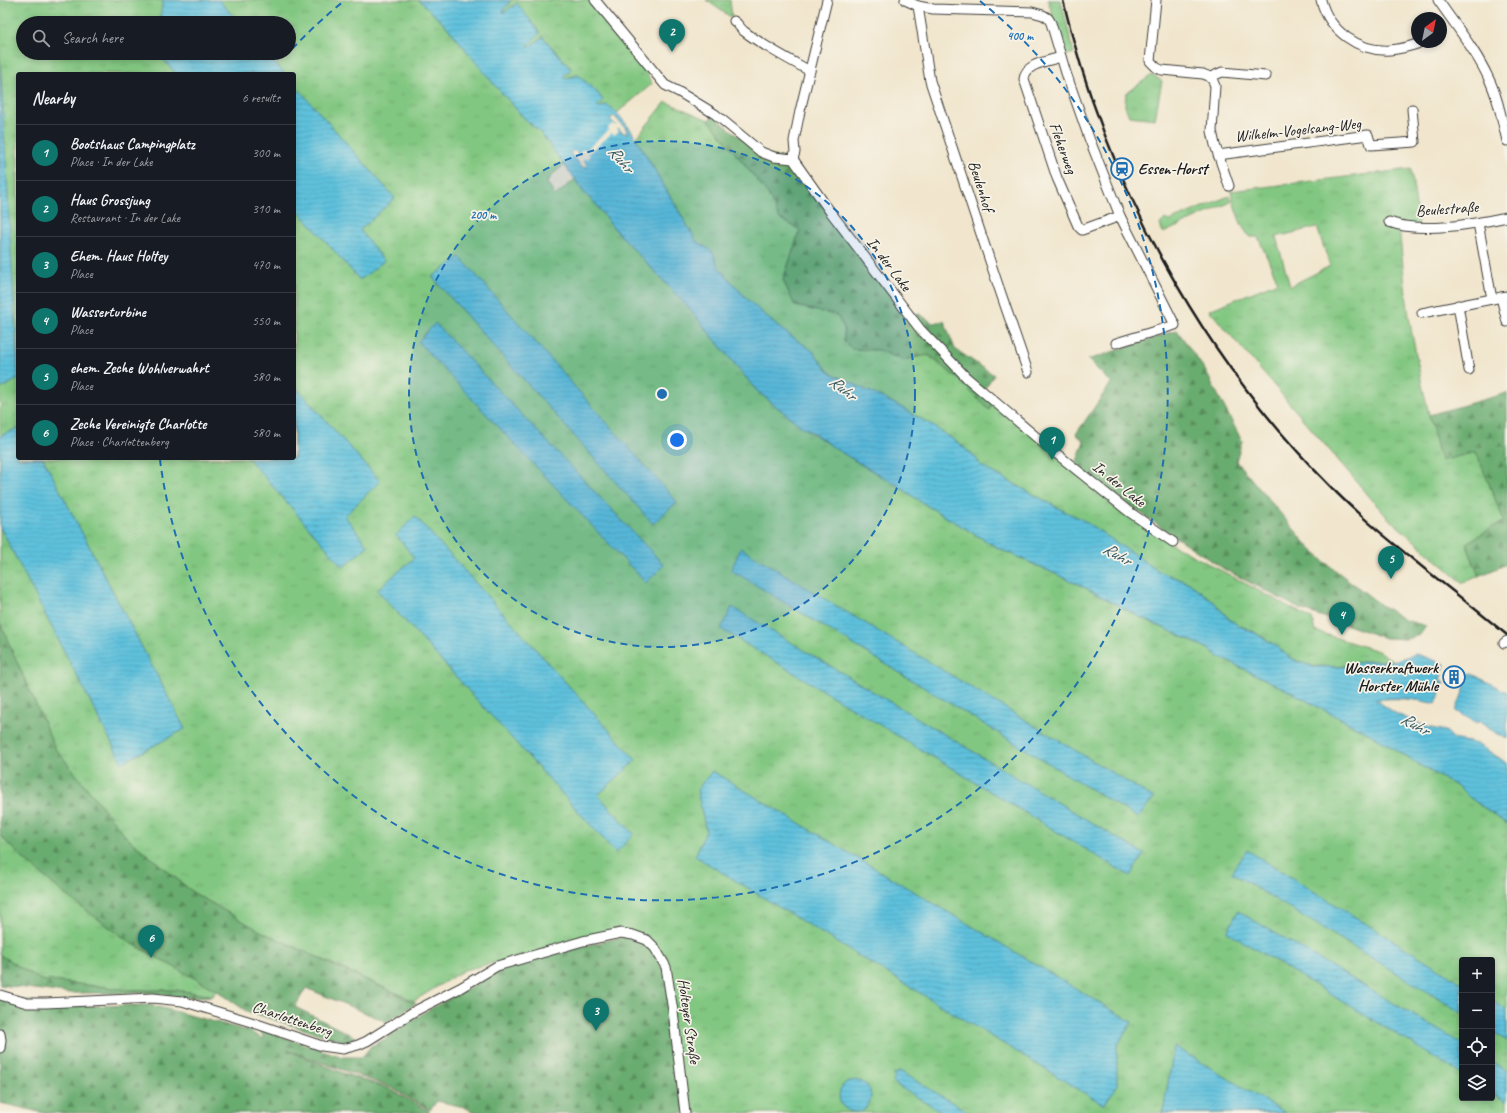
<!DOCTYPE html>
<html lang="en">
<head>
<meta charset="utf-8">
<style>
  body { margin:0; font-family:Caveat,sans-serif; background:#20242c; color:#f1f3f6 }
  .controls { position:absolute; right:12px; bottom:12px; display:grid; overflow:hidden; border-radius:4px; box-shadow:0 2px 6px #0003 }
  .controls button { width:36px; height:36px; display:grid; place-items:center; padding:0; border:0; border-bottom:1px solid #363941; background:#171b24; color:#f1f3f6; font:20px sans-serif }
  .compass { position:absolute; left:1411px; top:12px; width:36px; height:36px; border-radius:50%; background:#171b24; box-shadow:0 2px 6px #0003; rotate:33deg }
  .you { position:absolute; left:677px; top:440px; width:14px; height:14px; margin:-10px; border:3px solid #fff; border-radius:50%; background:#1a73e8; box-shadow:0 0 0 6px #1a73e833 }
  .badge { display:grid; place-items:center; width:26px; height:26px; border-radius:50%; background:#0f766e; color:#fff; font-size:13px; font-weight:700 }
  .pin { position:absolute; translate:-50% -33px; filter:drop-shadow(0 1px 2px #0008) }
  .pin::after { content:''; position:absolute; top:21px; width:14px; height:12px; background:inherit; clip-path:polygon(0 0,100% 0,50% 100%) }
  .list { margin:0; padding:0; list-style:none }
  h2 { display:flex; justify-content:space-between; align-items:center; height:52px; margin:0; padding:0 16px; font-size:17px }
  h2 small { font-size:13px; font-weight:400; color:#9ea1a6 }
  .list li { display:grid; grid-template-columns:26px 1fr auto; gap:12px; align-items:center; box-sizing:border-box; height:56px; padding:0 16px; border-top:1px solid #363941 }
  .list b { display:block; font-size:15px; white-space:nowrap }
  .list p { margin:0; font-size:13px; white-space:nowrap; color:#9ea1a6 }
  .list em { font-size:13px; font-style:normal; color:#9ea1a6 }
  .icon { flex:none; width:22px; height:22px; fill:none; stroke:currentColor; stroke-width:2; stroke-linecap:round; stroke-linejoin:round }
  .map { position:relative; flex:none; width:1507px; height:1113px; overflow:hidden }
  .search { position:absolute; background:#171b24; box-shadow:0 2px 6px #0003; left:16px; top:16px; width:280px; height:44px; display:flex; align-items:center; gap:10px; box-sizing:border-box; padding:0 14px; border-radius:22px; color:#9ea1a6; font-size:15px }
  .panel { position:absolute; background:#171b24; box-shadow:0 2px 6px #0003; left:16px; top:72px; width:280px; height:388px; border-radius:4px }
  .map>svg:first-child { display:block }
  .grass { fill:url(#grass-tufts); stroke:#4f724e; fill-rule:evenodd }
  .forest { fill:url(#forest-firs); stroke:#426446 }
  .water { fill:url(#water-rules); stroke:#3d6e7c; fill-rule:evenodd }
  .pier { fill:#f1e6cd }
  .lines { fill:none; stroke-linecap:round; stroke-linejoin:round }
  .street-casing { stroke:#3c3a37; stroke-width:11 }
  .street { stroke:#fff; stroke-width:9 }
  .rail { stroke:#1c1c1c; stroke-width:2.5 }
  .ring { fill:none; stroke:#1f6fb2; stroke-width:2; stroke-dasharray:7 5 }
  .labels { text-anchor:middle; dominant-baseline:central; stroke-width:3.5; stroke-linejoin:round; paint-order:stroke }
  .street-label { font-size:16px; fill:#1c1c1c; stroke:#f7f3e8 }
  .poi-label { font-size:16px; font-weight:bold; fill:#1c1c1c; stroke:#f7f3e8; text-anchor:start }
  .water-label { font-size:17px; font-style:italic; fill:#335660; stroke:#f7f3e8 }
  .centre { fill:#1f6fb2; stroke:#f7f3e8; stroke-width:2 }
  .ring-label { font-size:12px; text-anchor:middle; font-weight:bold; fill:#1f6fb2; stroke:#f7f3e8; stroke-width:3.5; stroke-linejoin:round; paint-order:stroke }
</style>
</head>
<body>
<div class="map">
<svg width="1507" height="1113" viewBox="0 0 1507 1113">
  <defs>
    <pattern id="grass-tufts" width="24" height="20" patternUnits="userSpaceOnUse"><rect width="24" height="20" fill="#82c781"/><path d="M3 7l-1-3M5 7V3M7 7l1-3M15 17l-1-3M17 17v-4M19 17l1-3" fill="none" stroke="#70aa6f"/></pattern>
    <pattern id="forest-firs" width="22" height="20" patternUnits="userSpaceOnUse"><rect width="22" height="20" fill="#69ac6f"/><path d="M5 1l3.5 6h-7zM16 11l3.5 6h-7z" fill="#568b5a"/></pattern>
    <pattern id="water-rules" width="6" height="5" patternUnits="userSpaceOnUse"><rect width="6" height="5" fill="#5ec1dd"/><path d="M0 2.5h6" fill="none" stroke="#51a5bd"/></pattern>
  </defs>
  <rect width="100%" height="100%" fill="#f7f3e8"/>
  <filter id="ink" filterUnits="userSpaceOnUse"><feTurbulence type="fractalNoise" baseFrequency=".025" numOctaves="2"/><feDisplacementMap in="SourceGraphic" scale="8" xChannelSelector="R" yChannelSelector="G"/><feConvolveMatrix kernelMatrix="1 2 1 2 8 2 1 2 1" color-interpolation-filters="sRGB"/></filter>
  <filter id="wash" filterUnits="userSpaceOnUse"><feTurbulence type="fractalNoise" baseFrequency=".012" numOctaves="4" result="noise"/><feDisplacementMap in="SourceGraphic" scale="16" xChannelSelector="R" yChannelSelector="G"/><feGaussianBlur stdDeviation="0.9" result="paint"/><feColorMatrix in="noise" values="0 0 0 0 0 0 0 0 0 0 0 0 0 0 0 0 0 1.4 0 .05"/><feComposite in="paint" operator="in"/></filter>
  <g filter="url(#wash)">
    <rect width="100%" height="100%" fill="#f1e6cd"/>
    <g class="grass">
      <path d="M0,0H419L449,29L493,82L526,120L540,132L564,165L552,175L546,184L549,185L555,196L575,179L584,193L595,203L611,225L688,307L757,391L801,426L860,464L897,485L921,502L998,548L1080,585L1140,617L1209,649L1219,657L1285,689L1375,737L1423,767L1460,788L1469,797L1507,824V1113H686L629,931L464,970L414,1001L260,931L194,893L127,838L55,748L0,623ZM23,23H289V53H23ZM18,74H294V458H18ZM1462,960H1492V1098H1462Z"/>
      <path d="M511,0H592L639,58L652,84L617,113L608,105L598,107L597,106L603,100L596,91L578,75L565,79L563,77L571,68L543,37L529,47L517,3L503,13L502,11Z"/>
      <path d="M706,0H730L732,18Z"/>
      <path d="M1048,0H1061L1074,53L1064,56Z"/>
      <path d="M1152,75L1162,81L1155,119L1129,116L1125,106L1126,93Z"/>
      <path d="M666,102L709,120L768,194L779,218L800,230L783,280L795,306L836,315L844,327V341L852,349L879,350L902,360L928,355L956,377L989,409L993,402L1127,512L1175,546L1312,619L1315,631L1378,651L1394,661H1367L1339,667L1312,666L1300,662L1289,657L1275,645L1251,630L1238,625L1229,619L1212,600L1189,583L1160,572L1090,525L983,467L979,463L976,458L960,444L930,424L895,404L829,372L813,351L778,327L747,299L719,268L712,251L697,242L636,138Z"/>
      <path d="M1411,169L1419,227L1399,226C1403,266 1406,305 1414,344C1421,384 1431,422 1441,461L1476,451L1504,521L1466,543L1479,576L1463,583L1387,517L1209,310L1278,282L1258,237H1251C1241,231 1233,202 1231,191ZM1317,227L1330,266L1290,286L1276,237Z"/>
      <path d="M1229,196L1231,202L1163,233L1160,224L1165,219L1169,221Z"/>
      <path d="M0,835L19,855L68,897L131,943L216,990L213,996L176,990H131L41,980L0,955Z"/>
    </g>
    <g class="forest">
      <path d="M713,115L760,154L792,160L907,311L919,314L933,323L944,321L955,349L994,375L983,391L993,402L989,410L956,377L929,355L902,360L879,350L852,349L844,341V327L836,315L795,306L783,280L800,230L779,218L768,194L709,120Z"/>
      <path d="M1177,330L1205,370L1242,441L1236,461L1310,548L1326,563L1381,605L1405,620L1426,626L1420,635L1406,639L1385,638L1300,609L1224,569L1171,534L1075,467L1084,441L1076,434L1111,383L1088,360Z"/>
      <path d="M1507,393V564L1479,576L1466,543L1504,521L1476,452L1441,461L1429,415Z"/>
      <path d="M0,623L55,748L127,838L194,893L260,931L416,1003L387,1022L306,988L295,1007L357,1038L345,1042L246,1011L216,990L131,943L68,897L19,855L0,835Z"/>
      <path d="M623,937L645,942L664,967L684,1113H476L464,1107L437,1101L430,1110L390,1087L287,1050L343,1073L388,1088L429,1111V1113H44L0,1103V997L68,1006L151,1005L249,1031L263,1039V1036L259,1029L343,1057H362L371,1046L385,1039L425,1012L501,970L584,946Z"/>
      <path d="M0,955L41,980L131,990H176L213,996L185,998L151,993H67L0,985Z"/>
    </g>
    <g class="water">
      <path d="M163,0H219L239,23H159Z"/>
      <path d="M419,0H511L503,11V13L517,3L540,33L528,45L529,47L543,37L571,69L563,77L565,79L578,75L596,91L603,100L597,106L598,107L608,105L617,113L631,130L697,242L712,251L719,268L747,299L778,327L813,351L829,372L895,404L930,424L960,444L976,458L979,463L983,467L1064,511L1083,520L1160,572L1189,583L1212,600L1229,619L1238,625L1257,634L1275,645L1289,657L1299,662L1312,666L1339,667L1367,661H1394L1416,654L1445,664L1440,680L1444,682L1436,704C1416,699 1396,697 1376,700L1395,713L1426,727L1446,731L1454,739L1477,744L1501,759L1507,764V824L1469,797L1460,788L1423,767L1375,737L1285,689L1219,657L1209,649L1140,617L1080,585L998,548L921,502L897,485L837,450L814,433L801,426L757,391L688,307L611,225L595,203L584,193L575,179L564,165L540,132L526,120L492,82L449,29ZM614,116L626,129L627,134L622,132L610,119ZM574,150L586,163L587,168L582,167L570,153Z"/>
      <path d="M158,53H266L285,74H176Z"/>
      <path d="M0,60L18,370V379L0,389Z"/>
      <path d="M294,84L395,198L360,230L384,261L360,280L294,206Z"/>
      <path d="M460,257L677,502L653,524L432,277Z"/>
      <path d="M435,323L664,565L646,583L418,342Z"/>
      <path d="M294,385L380,481L345,516L368,546L343,567L248,458H294Z"/>
      <path d="M18,428V458H43L185,729L122,763L0,527V436Z"/>
      <path d="M415,516L636,760L598,795L634,834L616,853L377,590L414,558L396,535Z"/>
      <path d="M741,548L1154,798L1138,818L731,570Z"/>
      <path d="M732,607L1144,854L1130,876L721,629Z"/>
      <path d="M1470,673L1507,692V739L1488,728V726L1479,721L1477,723L1456,711Z"/>
      <path d="M712,771L1132,1022L1117,1046V1086L1104,1105L695,856L706,831L697,790Z"/>
      <path d="M1247,850L1462,983V1013L1232,873Z"/>
      <path d="M1238,911L1462,1044V1074L1227,932Z"/>
      <path d="M1492,1001L1507,1010V1041L1492,1032Z"/>
      <path d="M1174,1046L1285,1113H1163Z"/>
      <path d="M1492,1062L1507,1071V1102L1492,1093Z"/>
      <path d="M899,1071L903,1073L970,1113H944L896,1085L893,1081L895,1078L893,1076L895,1073L897,1074Z"/>
      <circle cx="855" cy="1096" r="16"/>
    </g>
    <path class="pier" d="M613,124L615,126L617,124L620,127L617,129L619,131L614,135L612,133L588,154L590,156L585,160L584,158L581,161L578,157L581,155L579,153L584,149L586,150L609,130L608,128Z"/>
  </g>
  <g filter="url(#ink)">
    <g class="lines">
      <g class="street-casing">
        <g id="street">
          <path d="M595,0L665,85L679,92L715,114L761,152L774,157L793,159L829,210L920,329L967,378L1042,442L1128,511L1173,542"/>
          <path d="M905,0L918,6L933,9L1032,12L1043,15L1048,18L1051,23L1066,73L1089,138L1120,216L1175,325L1116,343"/>
          <path d="M1156,0L1150,61L1157,68L1162,70L1203,74C1210,76 1213,79 1215,86L1212,131L1215,145L1229,186"/>
          <path d="M1321,0C1329,31 1359,52 1390,50C1400,49 1408,47 1417,44"/>
          <path d="M1438,0C1455,25 1475,49 1488,77C1498,97 1502,120 1507,141"/>
          <path d="M918,6L930,81L997,282L1028,372"/>
          <path d="M734,21C739,24 740,29 745,32C765,47 788,59 810,71"/>
          <path d="M1061,57C1049,61 1025,63 1024,79L1057,178L1078,226L1082,230L1120,216"/>
          <path d="M1211,77L1222,72L1266,76"/>
          <path d="M1218,155L1368,135L1371,145L1415,142L1412,109"/>
          <path d="M793,159L795,152L794,141L800,111L827,0"/>
          <path d="M1389,222C1421,234 1474,224 1507,217"/>
          <path d="M1478,223L1492,299"/>
          <path d="M1501,297L1507,322"/>
          <path d="M1458,305L1469,370"/>
          <path d="M1422,313L1507,296"/>
          <path d="M1504,643L1507,641"/>
          <path d="M0,995L27,1003H46L153,998L182,1001L251,1022L322,1046L343,1049L358,1045L367,1041L413,1012L460,988L497,966L583,941L621,933L633,935L647,940L655,948L666,967L673,1011L685,1113"/>
          <path d="M0,1034L1,1040L0,1048"/>
        </g>
      </g>
      <use href="#street" class="street"/>
      <path class="rail" d="M1063,0C1106,181 1199,354 1330,486C1360,517 1393,543 1426,570C1453,591 1480,613 1507,635"/>
    </g>
  </g>
  <circle cx="662" cy="394" r="253" fill="#1f6fb2" fill-opacity=".12"/>
  <g class="ring">
    <circle cx="662" cy="394" r="253"/>
    <path d="M292 49A506 506 0 0 1 344 1M980 1A506 506 0 1 1 160 460"/>
  </g>
  <defs>
    <g id="station-ring" transform="scale(1.15)"><circle r="9.5" fill="#f7f3e8" stroke="#1f6fb2" stroke-width="1.5"/><path d="M-3-6H3Q5-6 5-4V2Q5 4 3 4L4.5 6H3L1.5 4h-3L-3 6H-4.5L-3 4Q-5 4-5 2V-4Q-5-6-3-6ZM-3.5-4v3h7v-3ZM-3.5 1v1.5H-2V1ZM2 1v1.5H3.5V1Z" fill="#1f6fb2"/></g>
    <g id="building-ring" transform="scale(1.15)"><circle r="9.5" fill="#f7f3e8" stroke="#1f6fb2" stroke-width="1.5"/><path d="M-4-6H4V6H1V3H-1V6H-4ZM-2.5-4.3h1.7v1.8h-1.7ZM.8-4.3h1.7v1.8H.8ZM-2.5-1h1.7V.8h-1.7ZM.8-1h1.7V.8H.8Z" fill="#1f6fb2"/></g>
  </defs>
  <g fill-rule="evenodd">
    <use href="#station-ring" x="1122" y="169"/>
    <use href="#building-ring" x="1454" y="677"/>
  </g>
  <g class="labels">
    <g class="street-label">
      <text transform="translate(1298 130) rotate(-6)">Wilhelm-Vogelsang-Weg</text>
      <text transform="translate(1063 148) rotate(70)">Fleherweg</text>
      <text transform="translate(981 186) rotate(72)">Beulenhof</text>
      <text transform="translate(1447 209) rotate(-4)">Beulestraße</text>
      <text transform="translate(889 264) rotate(53)">In der Lake</text>
      <text transform="translate(1119 484) rotate(39)">In der Lake</text>
      <text transform="translate(292 1019) rotate(18)">Charlottenberg</text>
      <text transform="translate(689 1021) rotate(82)">Holteyer Straße</text>
    </g>
    <g class="poi-label">
      <text x="1138" y="169">Essen-Horst</text>
      <text x="1438" y="668" text-anchor="end">Wasserkraftwerk<tspan x="1438" dy="18">Horster Mühle</tspan></text>
    </g>
    <g class="water-label">
      <text transform="translate(621 159) rotate(50)">Ruhr</text>
      <text transform="translate(843 388) rotate(39)">Ruhr</text>
      <text transform="translate(1117 554) rotate(30)">Ruhr</text>
      <text transform="translate(1415 724) rotate(29)">Ruhr</text>
    </g>
  </g>
  <circle cx="662" cy="394" r="6" class="centre"/>
  <g class="ring-label">
    <text x="1020" y="40">400 m</text>
    <text x="483" y="219">200 m</text>
  </g>
</svg>
<div class="controls">
<button>+</button>
<button>−</button>
<button><svg class="icon" aria-label="locate" viewBox="0 0 24 24"><circle cx="12" cy="12" r="6"/><path d="M12 2v4M12 18v4M2 12h4M18 12h4"/></svg></button>
<button><svg class="icon" aria-label="layers" viewBox="0 0 24 24"><path d="M12 4l9 5-9 5-9-5zM3 14l9 5 9-5"/></svg></button>
</div>
<svg class="compass" viewBox="-18 -18 36 36"><path d="M0-13l5 13h-10z" fill="#e53935"/><path d="M0 13l5-13h-10z" fill="#9ea1a6"/></svg>
<div class="you"></div>
<div class="pin badge" style="left:1052px;top:460px">1</div>
<div class="pin badge" style="left:672px;top:52px">2</div>
<div class="pin badge" style="left:596px;top:1031px">3</div>
<div class="pin badge" style="left:1342px;top:635px">4</div>
<div class="pin badge" style="left:1391px;top:579px">5</div>
<div class="pin badge" style="left:151px;top:958px">6</div>
<div class="search"><svg class="icon" aria-label="search" viewBox="0 0 24 24"><circle cx="10" cy="10" r="6"/><path d="M15 15l6 6"/></svg>Search here</div>
<section class="panel">
<h2>Nearby<small>6 results</small></h2>
<ul class="list">
<li><span class="badge">1</span><div><b>Bootshaus Campingplatz</b><p>Place · In der Lake</p></div><em>300 m</em></li>
<li><span class="badge">2</span><div><b>Haus Grossjung</b><p>Restaurant · In der Lake</p></div><em>310 m</em></li>
<li><span class="badge">3</span><div><b>Ehem. Haus Holtey</b><p>Place</p></div><em>470 m</em></li>
<li><span class="badge">4</span><div><b>Wasserturbine</b><p>Place</p></div><em>550 m</em></li>
<li><span class="badge">5</span><div><b>ehem. Zeche Wohlverwahrt</b><p>Place</p></div><em>580 m</em></li>
<li><span class="badge">6</span><div><b>Zeche Vereinigte Charlotte</b><p>Place · Charlottenberg</p></div><em>580 m</em></li>
</ul>
</section>
</div>
</body>
</html>
